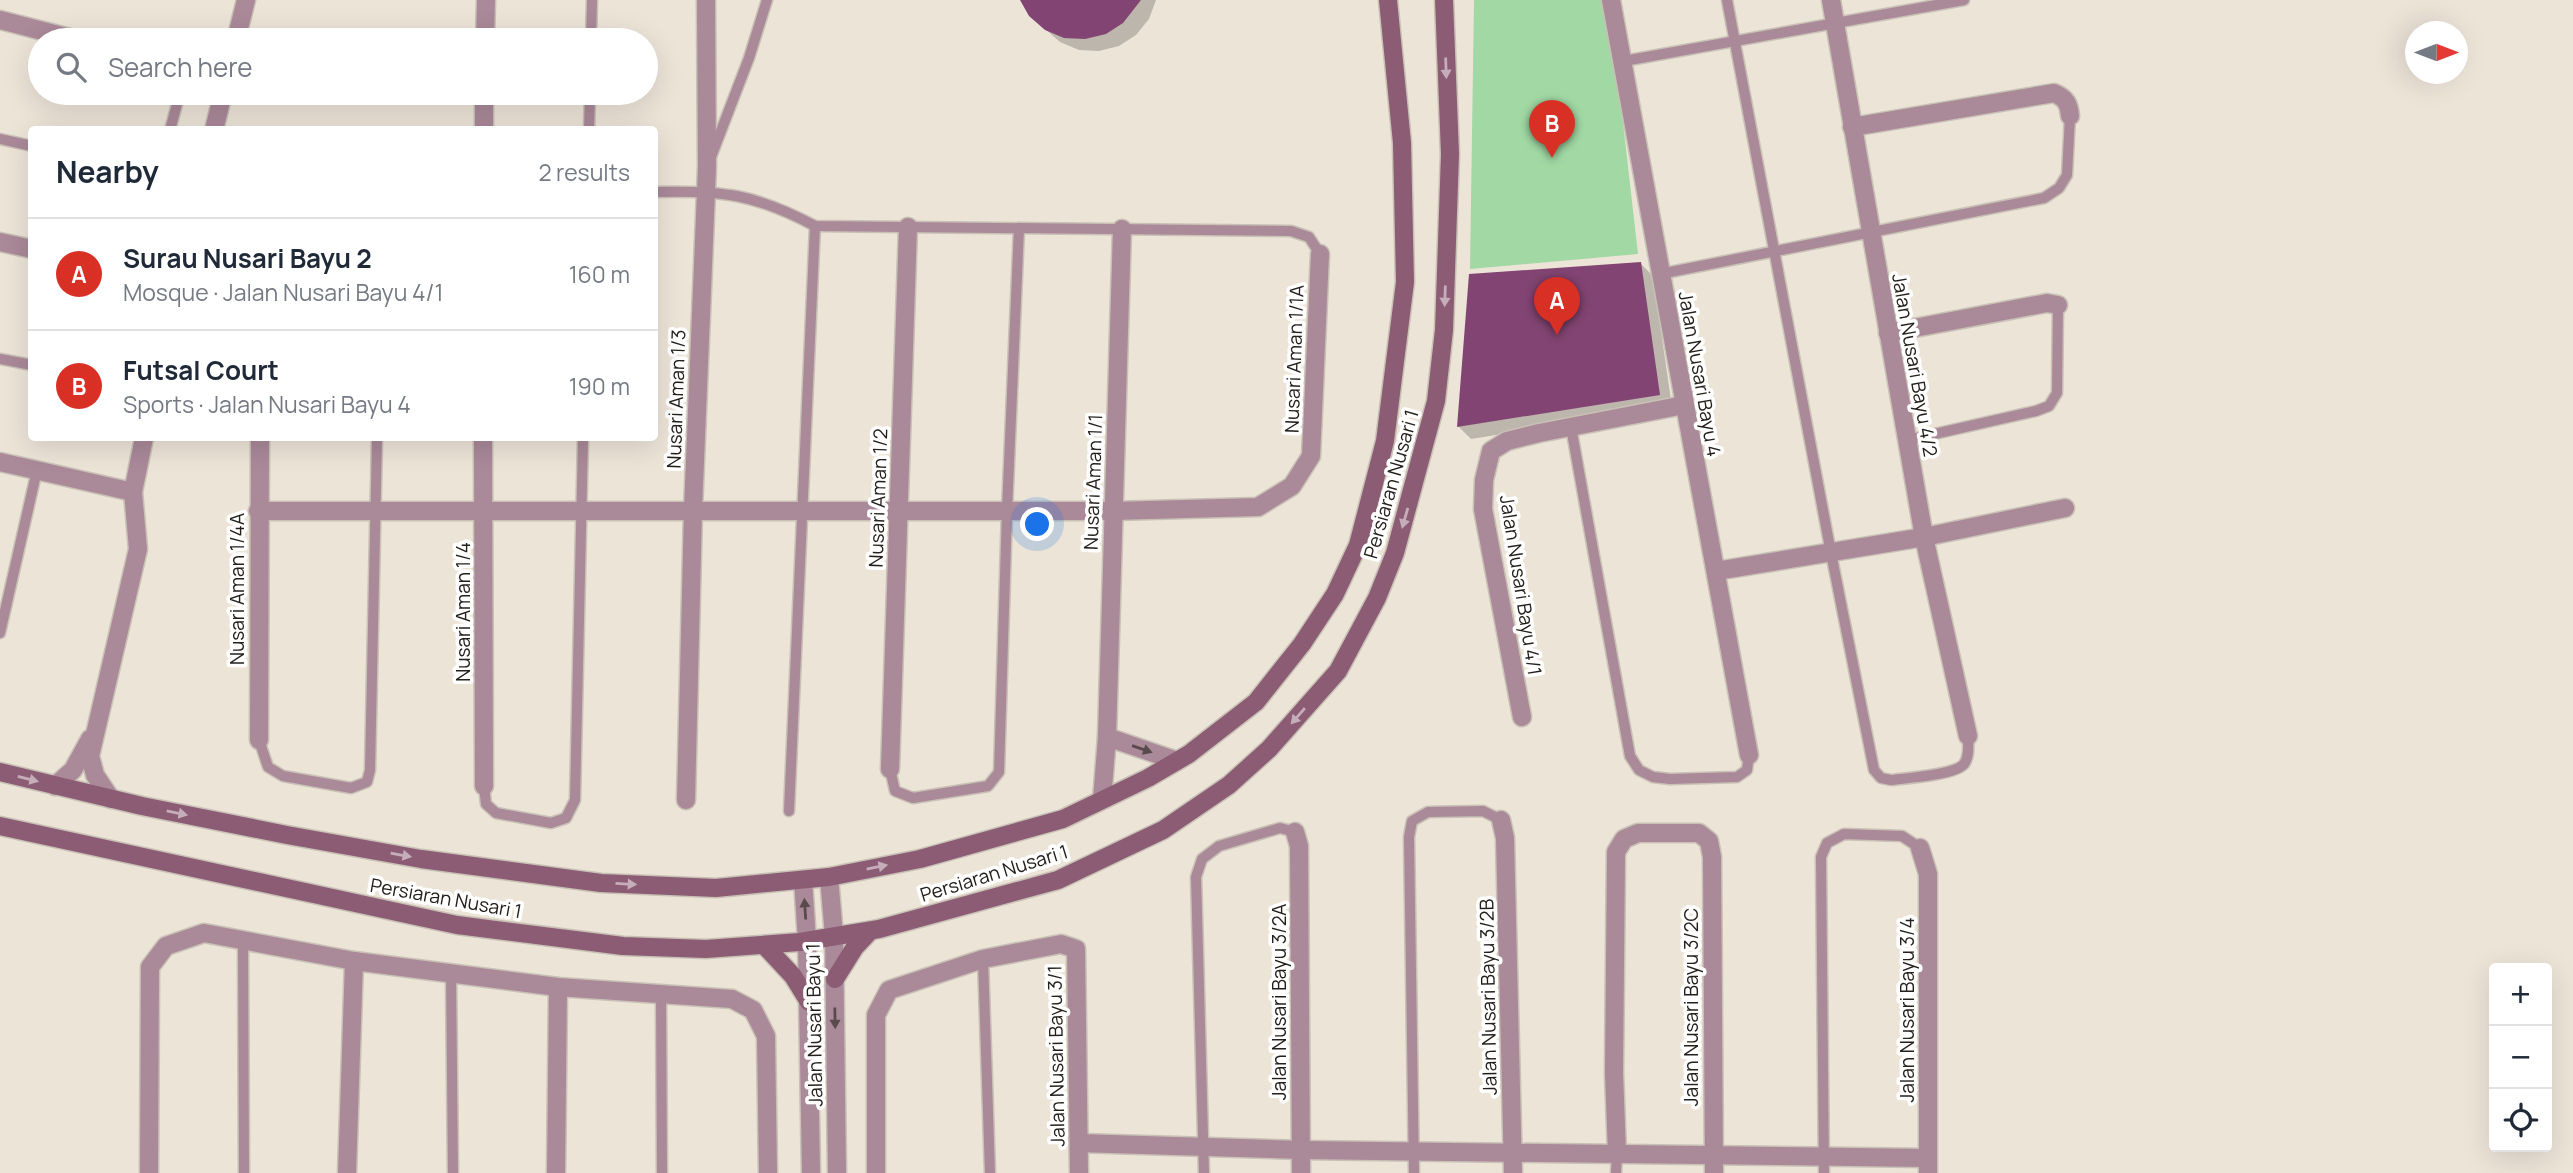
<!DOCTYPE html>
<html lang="en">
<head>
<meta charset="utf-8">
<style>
  body { margin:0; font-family:Manrope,sans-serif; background:#f6f6f7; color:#1f2937 }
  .controls { position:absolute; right:21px; bottom:21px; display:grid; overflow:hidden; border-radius:7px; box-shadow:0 7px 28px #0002 }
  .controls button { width:63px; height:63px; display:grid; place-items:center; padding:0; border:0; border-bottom:2px solid #e0e1e3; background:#fff; color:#1f2937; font:35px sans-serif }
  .compass { position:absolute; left:2405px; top:21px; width:63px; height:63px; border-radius:50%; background:#fff; box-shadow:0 7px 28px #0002; rotate:90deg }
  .you { position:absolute; left:1038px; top:525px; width:24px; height:24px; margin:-18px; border:5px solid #fff; border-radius:50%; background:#1a73e8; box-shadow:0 0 0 10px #1a73e833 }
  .badge { display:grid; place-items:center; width:46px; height:46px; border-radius:50%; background:#d93025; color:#fff; font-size:23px; font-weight:700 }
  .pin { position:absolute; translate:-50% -58px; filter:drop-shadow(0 2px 4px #0008) }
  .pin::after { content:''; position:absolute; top:37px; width:24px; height:21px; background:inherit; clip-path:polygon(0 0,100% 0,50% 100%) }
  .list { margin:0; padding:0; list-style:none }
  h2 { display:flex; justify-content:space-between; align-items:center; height:91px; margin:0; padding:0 28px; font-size:30px }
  h2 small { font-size:23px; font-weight:400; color:#747a83 }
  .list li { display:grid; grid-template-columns:46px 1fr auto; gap:21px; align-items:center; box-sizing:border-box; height:112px; padding:0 28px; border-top:2px solid #e0e1e3 }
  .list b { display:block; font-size:26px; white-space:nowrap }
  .list p { margin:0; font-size:23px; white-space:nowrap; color:#747a83 }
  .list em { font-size:23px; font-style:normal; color:#747a83 }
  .icon { flex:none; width:38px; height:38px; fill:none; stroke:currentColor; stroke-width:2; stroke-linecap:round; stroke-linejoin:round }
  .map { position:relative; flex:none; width:2573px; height:1173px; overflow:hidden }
  .search { position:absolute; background:#fff; box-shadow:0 7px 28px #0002; left:28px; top:28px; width:630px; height:77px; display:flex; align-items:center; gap:18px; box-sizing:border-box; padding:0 24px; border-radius:38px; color:#747a83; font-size:26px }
  .panel { position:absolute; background:#fff; box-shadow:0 7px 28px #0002; left:28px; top:126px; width:630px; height:315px; border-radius:7px }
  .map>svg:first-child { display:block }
  .green { fill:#a1d8a4 }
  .shadow { fill:#0003 }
  .building { fill:#824472 }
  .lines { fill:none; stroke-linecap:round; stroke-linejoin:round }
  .lane-casing { stroke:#c9c1b6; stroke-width:13 }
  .street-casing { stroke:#c9c1b6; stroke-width:21 }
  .secondary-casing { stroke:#c9c1b6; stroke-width:21 }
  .lane { stroke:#aa8999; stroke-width:10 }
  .street { stroke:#aa8999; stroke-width:18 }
  .secondary { stroke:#8b5c74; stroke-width:18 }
  .oneway { fill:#c5aeba }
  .oneway2 { fill:#594a4d }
  .labels { text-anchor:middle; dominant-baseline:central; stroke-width:7; stroke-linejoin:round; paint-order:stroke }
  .street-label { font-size:19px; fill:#23201b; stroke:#fff }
</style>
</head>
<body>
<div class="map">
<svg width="2573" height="1173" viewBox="0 0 2573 1173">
  <rect width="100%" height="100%" fill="#ede4d8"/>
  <path class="green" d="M1474,0H1609L1638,254L1470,269Z"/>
  <g class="shadow">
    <path d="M1022,0H1156L1149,19L1136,35L1119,46L1099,51L1079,50L1060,42L1044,28Z"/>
    <path d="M1640,263L1653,276L1672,407L1471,439L1458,426Z"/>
  </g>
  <g class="building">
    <path d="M1020,0H1141L1123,23L1106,34L1085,39L1064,38L1045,30L1029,16Z"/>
    <path d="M1641,262L1660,395L1457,427L1469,274Z"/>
  </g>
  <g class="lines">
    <g class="lane-casing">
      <g id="lane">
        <path d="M1727,0L1831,553L1874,770L1881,778L1891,780C1907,778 1955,775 1964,764C1970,756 1968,745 1968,736"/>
        <path d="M591,40L592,0"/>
        <path d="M1624,61L1964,0"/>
        <path d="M170,130L180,93"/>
        <path d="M589,130L590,93"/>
        <path d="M0,139L32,146"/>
        <path d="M711,157L749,58L767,0"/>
        <path d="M654,192C722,190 755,194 815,226L1291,231L1309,237L1320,254"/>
        <path d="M1660,274L2044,198L2059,188L2067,175L2070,116"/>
        <path d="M0,359L32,365"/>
        <path d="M1571,427L1630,756L1639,770L1653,777L1670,779L1737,777L1747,770L1749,755"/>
        <path d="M1908,440L2036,411L2049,406L2057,393L2058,305"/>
        <path d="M0,633L37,470"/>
        <path d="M259,740L268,767L283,776L351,788L367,782L370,770L377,438"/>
        <path d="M890,769L895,791L913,798L988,786L999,772L1007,511L1019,228"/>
        <path d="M484,786L486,804L496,813L551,823L566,818L575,800L583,438"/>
        <path d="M789,811L815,226"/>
        <path d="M243,941L244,1173"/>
        <path d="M983,959L990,1173"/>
        <path d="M451,973L453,1173"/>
        <path d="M661,994L662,1173"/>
        <path d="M1204,1173L1196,877L1202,859L1219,846L1280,828L1295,832"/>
        <path d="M1414,1173L1409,837L1412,821L1428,812L1483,811L1501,820"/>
        <path d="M1616,1173L1617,1153"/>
        <path d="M1824,1173L1821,857L1827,843L1844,834L1902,836L1920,848"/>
      </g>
    </g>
    <g class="street-casing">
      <g id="street">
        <path d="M1611,0L1749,755"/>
        <path d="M1831,0L1924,537L1968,736"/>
        <path d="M0,20L78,40"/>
        <path d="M236,40L246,0"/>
        <path d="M485,40L486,0"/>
        <path d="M1852,127L2054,93C2066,98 2069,104 2070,116"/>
        <path d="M214,130L223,93"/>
        <path d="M484,130V93"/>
        <path d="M0,242L32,249"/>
        <path d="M1888,333L2047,303L2058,305"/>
        <path d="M483,438L484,786"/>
        <path d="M0,462L133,492"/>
        <path d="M258,511H1113L1258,507L1292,486L1311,456L1320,254"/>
        <path d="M1716,571L1924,537L2065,508"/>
        <path d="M1522,717L1483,509L1484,480L1491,451L1507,441L1539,433L1684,405"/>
        <path d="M1107,737L1177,761"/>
        <path d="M259,740L260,438"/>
        <path d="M890,769L908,227"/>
        <path d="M55,786L73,770L90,739"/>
        <path d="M111,799L95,775L90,756L138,549L133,492L144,438"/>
        <path d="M686,800L693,510L707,167L706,0"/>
        <path d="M1102,800L1107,737L1122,229"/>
        <path d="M1501,820L1505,838L1513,1173"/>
        <path d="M1295,832L1299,846L1301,1173"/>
        <path d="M1920,848L1928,874V1173"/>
        <path d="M829,877L834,936L837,1173"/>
        <path d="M803,880L807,941L811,1173"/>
        <path d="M1079,1143L1301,1150L1927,1158"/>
        <path d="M1617,1153L1614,1073L1616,852L1624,839L1638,833H1699L1709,841L1712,857L1714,1173"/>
        <path d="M149,1173L150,967L166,946L204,933L354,961L558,987L732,999L753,1010L766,1036L768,1173"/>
        <path d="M347,1173L354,961"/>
        <path d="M556,1173L558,987"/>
        <path d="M876,1173V1015L889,990L983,959L1061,944L1076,949L1079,1173"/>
      </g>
    </g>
    <g class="secondary-casing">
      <g id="secondary">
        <path d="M0,772L142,806L287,835L421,859L601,883L716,888L829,877L920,859L1063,819L1148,778L1189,754L1256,702L1302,644L1335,594L1358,545L1385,441L1405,282L1402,143L1388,0"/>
        <path d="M0,826L457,925L623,946L706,949L800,942L879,929L1058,880L1163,830L1229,785L1269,749L1338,671L1377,598L1395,553L1436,401L1444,330L1450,154L1444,0"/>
        <path d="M764,945L793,976L809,1002"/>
        <path d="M835,979L855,947L870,931"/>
      </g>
    </g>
    <use href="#lane" class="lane"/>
    <use href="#street" class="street"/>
    <use href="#secondary" class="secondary"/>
  </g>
  <defs><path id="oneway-solid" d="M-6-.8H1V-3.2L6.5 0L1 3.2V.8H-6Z" transform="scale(1.75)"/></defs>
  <g class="oneway">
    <use href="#oneway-solid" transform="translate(1446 68) rotate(88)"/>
    <use href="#oneway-solid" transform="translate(1445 296) rotate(92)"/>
    <use href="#oneway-solid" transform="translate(1405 518) rotate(106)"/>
    <use href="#oneway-solid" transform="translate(1298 716) rotate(131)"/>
    <use href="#oneway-solid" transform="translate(28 779) rotate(14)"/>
    <use href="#oneway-solid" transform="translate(177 813) rotate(11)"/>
    <use href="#oneway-solid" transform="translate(401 855) rotate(10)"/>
    <use href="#oneway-solid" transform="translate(877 867) rotate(-11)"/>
    <use href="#oneway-solid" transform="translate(626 884) rotate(3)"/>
  </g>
  <g class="oneway2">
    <use href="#oneway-solid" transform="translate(1142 749) rotate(19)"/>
    <use href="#oneway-solid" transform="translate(805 909) rotate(-94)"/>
    <use href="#oneway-solid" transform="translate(835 1018) rotate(89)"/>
  </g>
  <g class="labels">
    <g class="street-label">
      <text transform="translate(1294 359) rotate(-88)">Nusari Aman 1/1A</text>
      <text transform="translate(1915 365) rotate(80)">Jalan Nusari Bayu 4/2</text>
      <text transform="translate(1700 374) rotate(80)">Jalan Nusari Bayu 4</text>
      <text transform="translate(676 399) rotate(-88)">Nusari Aman 1/3</text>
      <text transform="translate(1093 482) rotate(-88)">Nusari Aman 1/1</text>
      <text transform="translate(1391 484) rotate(-74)">Persiaran Nusari 1</text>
      <text transform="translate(878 498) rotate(-88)">Nusari Aman 1/2</text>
      <text transform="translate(1521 585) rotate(81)">Jalan Nusari Bayu 4/1</text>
      <text transform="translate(237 589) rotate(-90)">Nusari Aman 1/4A</text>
      <text transform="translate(463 612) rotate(-90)">Nusari Aman 1/4</text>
      <text transform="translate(994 873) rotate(-17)">Persiaran Nusari 1</text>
      <text transform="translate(446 898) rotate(10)">Persiaran Nusari 1</text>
      <text transform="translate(1488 997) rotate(-91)">Jalan Nusari Bayu 3/2B</text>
      <text transform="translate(1279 1002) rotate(-90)">Jalan Nusari Bayu 3/2A</text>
      <text transform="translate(1691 1007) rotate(-90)">Jalan Nusari Bayu 3/2C</text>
      <text transform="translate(1907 1010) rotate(-90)">Jalan Nusari Bayu 3/4</text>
      <text transform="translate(814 1025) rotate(-91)">Jalan Nusari Bayu 1</text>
      <text transform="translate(1056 1056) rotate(-91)">Jalan Nusari Bayu 3/1</text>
    </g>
  </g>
</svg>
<div class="controls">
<button>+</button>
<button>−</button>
<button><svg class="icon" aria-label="locate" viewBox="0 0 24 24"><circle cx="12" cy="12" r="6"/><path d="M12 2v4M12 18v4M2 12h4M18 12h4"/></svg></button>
</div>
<svg class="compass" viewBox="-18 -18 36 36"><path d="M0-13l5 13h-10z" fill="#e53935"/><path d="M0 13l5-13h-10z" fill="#747a83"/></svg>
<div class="you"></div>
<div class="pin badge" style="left:1557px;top:335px">A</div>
<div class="pin badge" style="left:1552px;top:158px">B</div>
<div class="search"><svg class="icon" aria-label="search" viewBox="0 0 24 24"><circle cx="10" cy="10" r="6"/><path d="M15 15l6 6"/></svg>Search here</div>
<section class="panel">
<h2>Nearby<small>2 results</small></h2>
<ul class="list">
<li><span class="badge">A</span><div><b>Surau Nusari Bayu 2</b><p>Mosque · Jalan Nusari Bayu 4/1</p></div><em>160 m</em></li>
<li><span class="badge">B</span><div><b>Futsal Court</b><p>Sports · Jalan Nusari Bayu 4</p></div><em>190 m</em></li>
</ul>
</section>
</div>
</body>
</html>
